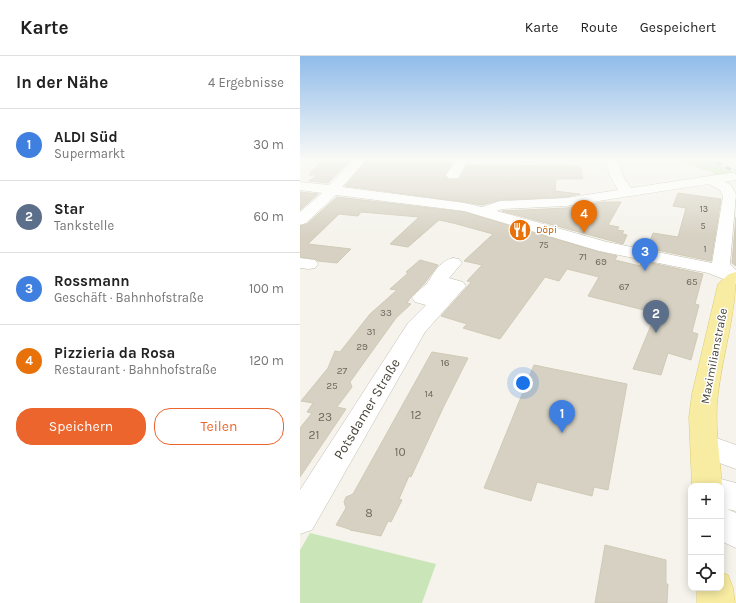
<!DOCTYPE html>
<html lang="de">
<head>
<meta charset="utf-8">
<style>
  body { margin:0; font-family:Karla,sans-serif; background:#f2f2f2; color:#222 }
  .controls { position:absolute; right:12px; bottom:12px; display:grid; overflow:hidden; border-radius:8px; box-shadow:0 2px 10px #0003 }
  .controls button { width:36px; height:36px; display:grid; place-items:center; padding:0; border:0; border-bottom:1px solid #e0e0e0; background:#fff; color:#222; font:20px sans-serif }
  .you { position:absolute; left:223px; top:327px; width:14px; height:14px; margin:-10px; border:3px solid #fff; border-radius:50%; background:#1a73e8; box-shadow:0 0 0 6px #1a73e833 }
  .badge { display:grid; place-items:center; width:26px; height:26px; border-radius:50%; background:#eb652c; color:#fff; font-size:13px; font-weight:700 }
  .pin { position:absolute; translate:-50% -33px; filter:drop-shadow(0 1px 2px #0008) }
  .pin::after { content:''; position:absolute; top:21px; width:14px; height:12px; background:inherit; clip-path:polygon(0 0,100% 0,50% 100%) }
  .list { margin:0; padding:0; list-style:none }
  h2 { display:flex; justify-content:space-between; align-items:center; height:52px; margin:0; padding:0 16px; font-size:17px }
  h2 small { font-size:13px; font-weight:400; color:#767676 }
  .list li { display:grid; grid-template-columns:26px 1fr auto; gap:12px; align-items:center; box-sizing:border-box; height:72px; padding:0 16px; border-top:1px solid #e0e0e0 }
  .list b { display:block; font-size:15px; white-space:nowrap }
  .list p { margin:0; font-size:13px; white-space:nowrap; color:#767676 }
  .list em { font-size:13px; font-style:normal; color:#767676 }
  .actions { display:flex; gap:8px; padding:12px 16px }
  .actions a { flex:1; padding:9px 0; border:1px solid #eb652c; border-radius:16px; text-align:center; font-size:14px; color:#eb652c }
  .actions .main { background:#eb652c; color:#fff }
  .icon { flex:none; width:22px; height:22px; fill:none; stroke:currentColor; stroke-width:2; stroke-linecap:round; stroke-linejoin:round }
  .map { position:relative; flex:none; width:436px; height:547px; overflow:hidden }
  header { display:flex; align-items:center; gap:24px; box-sizing:border-box; height:56px; padding:0 20px; background:#fff; border-bottom:1px solid #e0e0e0 }
  header strong { font-size:19px }
  nav { display:flex; gap:22px; margin-inline-start:auto; font-size:14px }
  main { display:flex }
  aside { flex:1; background:#fff }
  .map>svg:first-child { display:block }
  .green { fill:#cae6b8 }
  .building { fill:#d6d1c2; stroke:#d0cab6 }
  .lines { fill:none; stroke-linecap:round; stroke-linejoin:round }
  .minor-casing { stroke:#c0bdaf; stroke-width:1 }
  .major-casing { stroke:#ddcc72; stroke-width:1 }
  .minor { fill:#fff; fill-rule:evenodd }
  .major { fill:#f8eca2; fill-rule:evenodd }
  .rail-casing { stroke:#999; stroke-width:3 }
  .rail { stroke:#fff; stroke-width:2; stroke-dasharray:5.5; stroke-linecap:butt }
  .labels { text-anchor:middle; dominant-baseline:central; stroke-width:3; stroke-linejoin:round; paint-order:stroke }
  .far-number-label { font-size:9px; fill:#6c685c }
  .far-food-label { font-size:10px; fill:#c56008; stroke:#fff; text-anchor:start }
  .number-label { font-size:10px; fill:#6c685c }
  .street-label { font-size:12px; fill:#49453a; stroke:#fff }
  .near-number-label { font-size:12px; fill:#6c685c }
  .near-street-label { font-size:14px; fill:#49453a; stroke:#fff }
</style>
</head>
<body>
<header>
<strong>Karte</strong>
<nav><a>Karte</a><a>Route</a><a>Gespeichert</a></nav>
</header>
<main>
<aside>
<h2>In der Nähe<small>4 Ergebnisse</small></h2>
<ul class="list">
<li><span class="badge" style="background:#3f7fe0">1</span><div><b>ALDI Süd</b><p>Supermarkt</p></div><em>30 m</em></li>
<li><span class="badge" style="background:#5c6f8a">2</span><div><b>Star</b><p>Tankstelle</p></div><em>60 m</em></li>
<li><span class="badge" style="background:#3f7fe0">3</span><div><b>Rossmann</b><p>Geschäft · Bahnhofstraße</p></div><em>100 m</em></li>
<li><span class="badge" style="background:#e8710a">4</span><div><b>Pizzieria da Rosa</b><p>Restaurant · Bahnhofstraße</p></div><em>120 m</em></li>
</ul>
<div class="actions"><a class="main">Speichern</a><a>Teilen</a></div>
</aside>
<div class="map">
<svg width="436" height="547" viewBox="0 0 436 547">
  <rect width="100%" height="100%" fill="#f5f3ec"/>
  <g class="green">
    <path d="M379,104H406L433,117L416,120L411,115L403,114Z"/>
    <path d="M10,477L136,508L122,547H0V494Z"/>
  </g>
  <g class="building">
    <path d="M22,104H51L28,127L9,125L17,119H9L12,118L10,117Z"/>
    <path d="M67,104H147L146,106H151V109L145,118L148,124L159,123L167,109L280,110L283,123H256L255,135L280,138L266,141L200,144L182,149L165,146L45,130Z"/>
    <path d="M0,136L18,138L0,154Z"/>
    <path d="M378,137L421,143L411,205L347,192L353,177L378,181L386,152L373,150Z"/>
    <path d="M37,141L164,156L299,196L317,200L315,204L340,210L342,205L403,218L395,248L399,249L392,276L398,278L391,304L368,297L361,319L333,313L356,257L288,240L299,221L267,213L259,225L245,221L200,283L163,272L167,268L141,260L167,231L171,226L167,225L182,209L164,205L193,178L153,167L139,164L108,191L90,188L119,161L61,156L58,160L39,158L8,188L51,193L37,207L18,205L15,203L0,201V170L7,168Z"/>
    <path d="M303,146H321L308,169L319,171L317,174L324,175L322,178L327,179L323,188L202,155L266,152Z"/>
    <path d="M436,161V210L432,207Z"/>
    <path d="M120,204L138,209L124,228L111,241L107,247L111,248L96,262L50,326L52,331L37,351L46,353L0,421V372L12,357L7,356L13,347L1,345L28,312L35,295L40,296L70,258L97,234L90,233L108,217L106,216Z"/>
    <path d="M132,296L168,302L143,352L111,421L109,420L99,443L102,444L91,466L88,465L81,480L50,474L49,473L36,469L46,452L44,446L46,441L53,438Z"/>
    <path d="M234,309L327,328L308,434L294,431L292,440L237,426L231,445L184,432Z"/>
    <path d="M305,489L366,504V528H368L367,547H295Z"/>
  </g>
  <g class="lines">
    <g class="minor-casing">
      <g id="minor">
        <path d="M53,104H66L42,131L165,147L182,151L200,145L266,142L318,134L311,122L305,104H317L324,122L331,132L436,116V124L425,126L431,129L436,138L430,208L436,214V228L408,217L299,195L164,155L36,139L6,167L0,169V156L22,137L0,134V126L29,129ZM409,128L420,134L423,140L412,207L307,186L197,155L202,153L266,150Z"/>
        <path d="M156,104H168L158,122H148L146,119Z"/>
        <path d="M0,202L15,204L18,208L15,212L9,213L0,212Z"/>
        <path d="M153,202L159,203L162,207L149,222L163,226L166,230L125,276L12,474L0,478V434L108,267L126,249L115,246L112,242C117,235 126,230 130,223C135,214 142,204 153,202Z"/>
        <path d="M405,378L436,389V413L395,398L391,390L395,382Z"/>
        <path d="M421,423L436,427V455L427,453L436,457V492L421,485V430H409L410,427Z"/>
      </g>
    </g>
    <g class="major-casing">
      <g id="major">
        <path d="M436,216C436,258 423,297 418,338C414,368 420,400 422,430L421,433V430H392L389,361L392,338L418,228L429,218Z"/>
        <path d="M421,516L428,519L433,532L435,547H397V532H421Z"/>
      </g>
    </g>
    <use href="#minor" class="minor"/>
    <use href="#major" class="major"/>
    <g class="rail-casing">
      <path id="rail" d="M411,104L436,116"/>
    </g>
    <use href="#rail" class="rail"/>
  </g>
  <linearGradient id="sky" x2="0" y2="1"><stop stop-color="#90bcea"/><stop offset="0.57" stop-color="#fafaf6"/><stop offset="1" stop-color="#fafaf6" stop-opacity="0"/></linearGradient>
  <rect width="436" height="181" fill="url(#sky)"/>
  <defs>
    <g id="restaurant-disc" transform="scale(1.15)"><circle r="9.5" fill="#e8710a" stroke="#fff"/><path d="M-5-6h1v4h1v-4h1v4h1v-4h1v5L-1.5 .5V6h-2V.5L-5-1ZM5-6V6H3V1.5H1.5Q1.5-4 5-6Z" fill="#fff"/></g>
  </defs>
  <g fill-rule="evenodd">
    <use href="#restaurant-disc" x="220" y="174"/>
  </g>
  <g class="labels">
    <g class="far-number-label">
      <text x="404" y="153">13</text>
      <text x="403" y="170">5</text>
      <text x="244" y="189">75</text>
      <text x="405" y="193">1</text>
    </g>
    <g class="far-food-label">
      <text x="236" y="174">Döpi</text>
    </g>
    <g class="number-label">
      <text x="283" y="201">71</text>
      <text x="301" y="206">69</text>
      <text x="392" y="226">65</text>
      <text x="324" y="231">67</text>
      <text x="86" y="257">33</text>
      <text x="71" y="276">31</text>
      <text x="62" y="291">29</text>
      <text x="145" y="307">16</text>
      <text x="42" y="315">27</text>
      <text x="32" y="330">25</text>
      <text x="129" y="338">14</text>
    </g>
    <g class="street-label">
      <text transform="translate(414 300) rotate(-79)">Maximilianstraße</text>
    </g>
    <g class="near-number-label">
      <text x="116" y="359">12</text>
      <text x="25" y="361">23</text>
      <text x="14" y="379">21</text>
      <text x="100" y="396">10</text>
      <text x="69" y="457">8</text>
    </g>
    <g class="near-street-label">
      <text transform="translate(67 353) rotate(-59)">Potsdamer Straße</text>
    </g>
  </g>
</svg>
<div class="controls">
<button>+</button>
<button>−</button>
<button><svg class="icon" aria-label="locate" viewBox="0 0 24 24"><circle cx="12" cy="12" r="6"/><path d="M12 2v4M12 18v4M2 12h4M18 12h4"/></svg></button>
</div>
<div class="you"></div>
<div class="pin badge" style="left:262px;top:377px;background:#3f7fe0">1</div>
<div class="pin badge" style="left:356px;top:277px;background:#5c6f8a">2</div>
<div class="pin badge" style="left:345px;top:215px;background:#3f7fe0">3</div>
<div class="pin badge" style="left:284px;top:177px;background:#e8710a">4</div>
</div>
</main>
</body>
</html>
